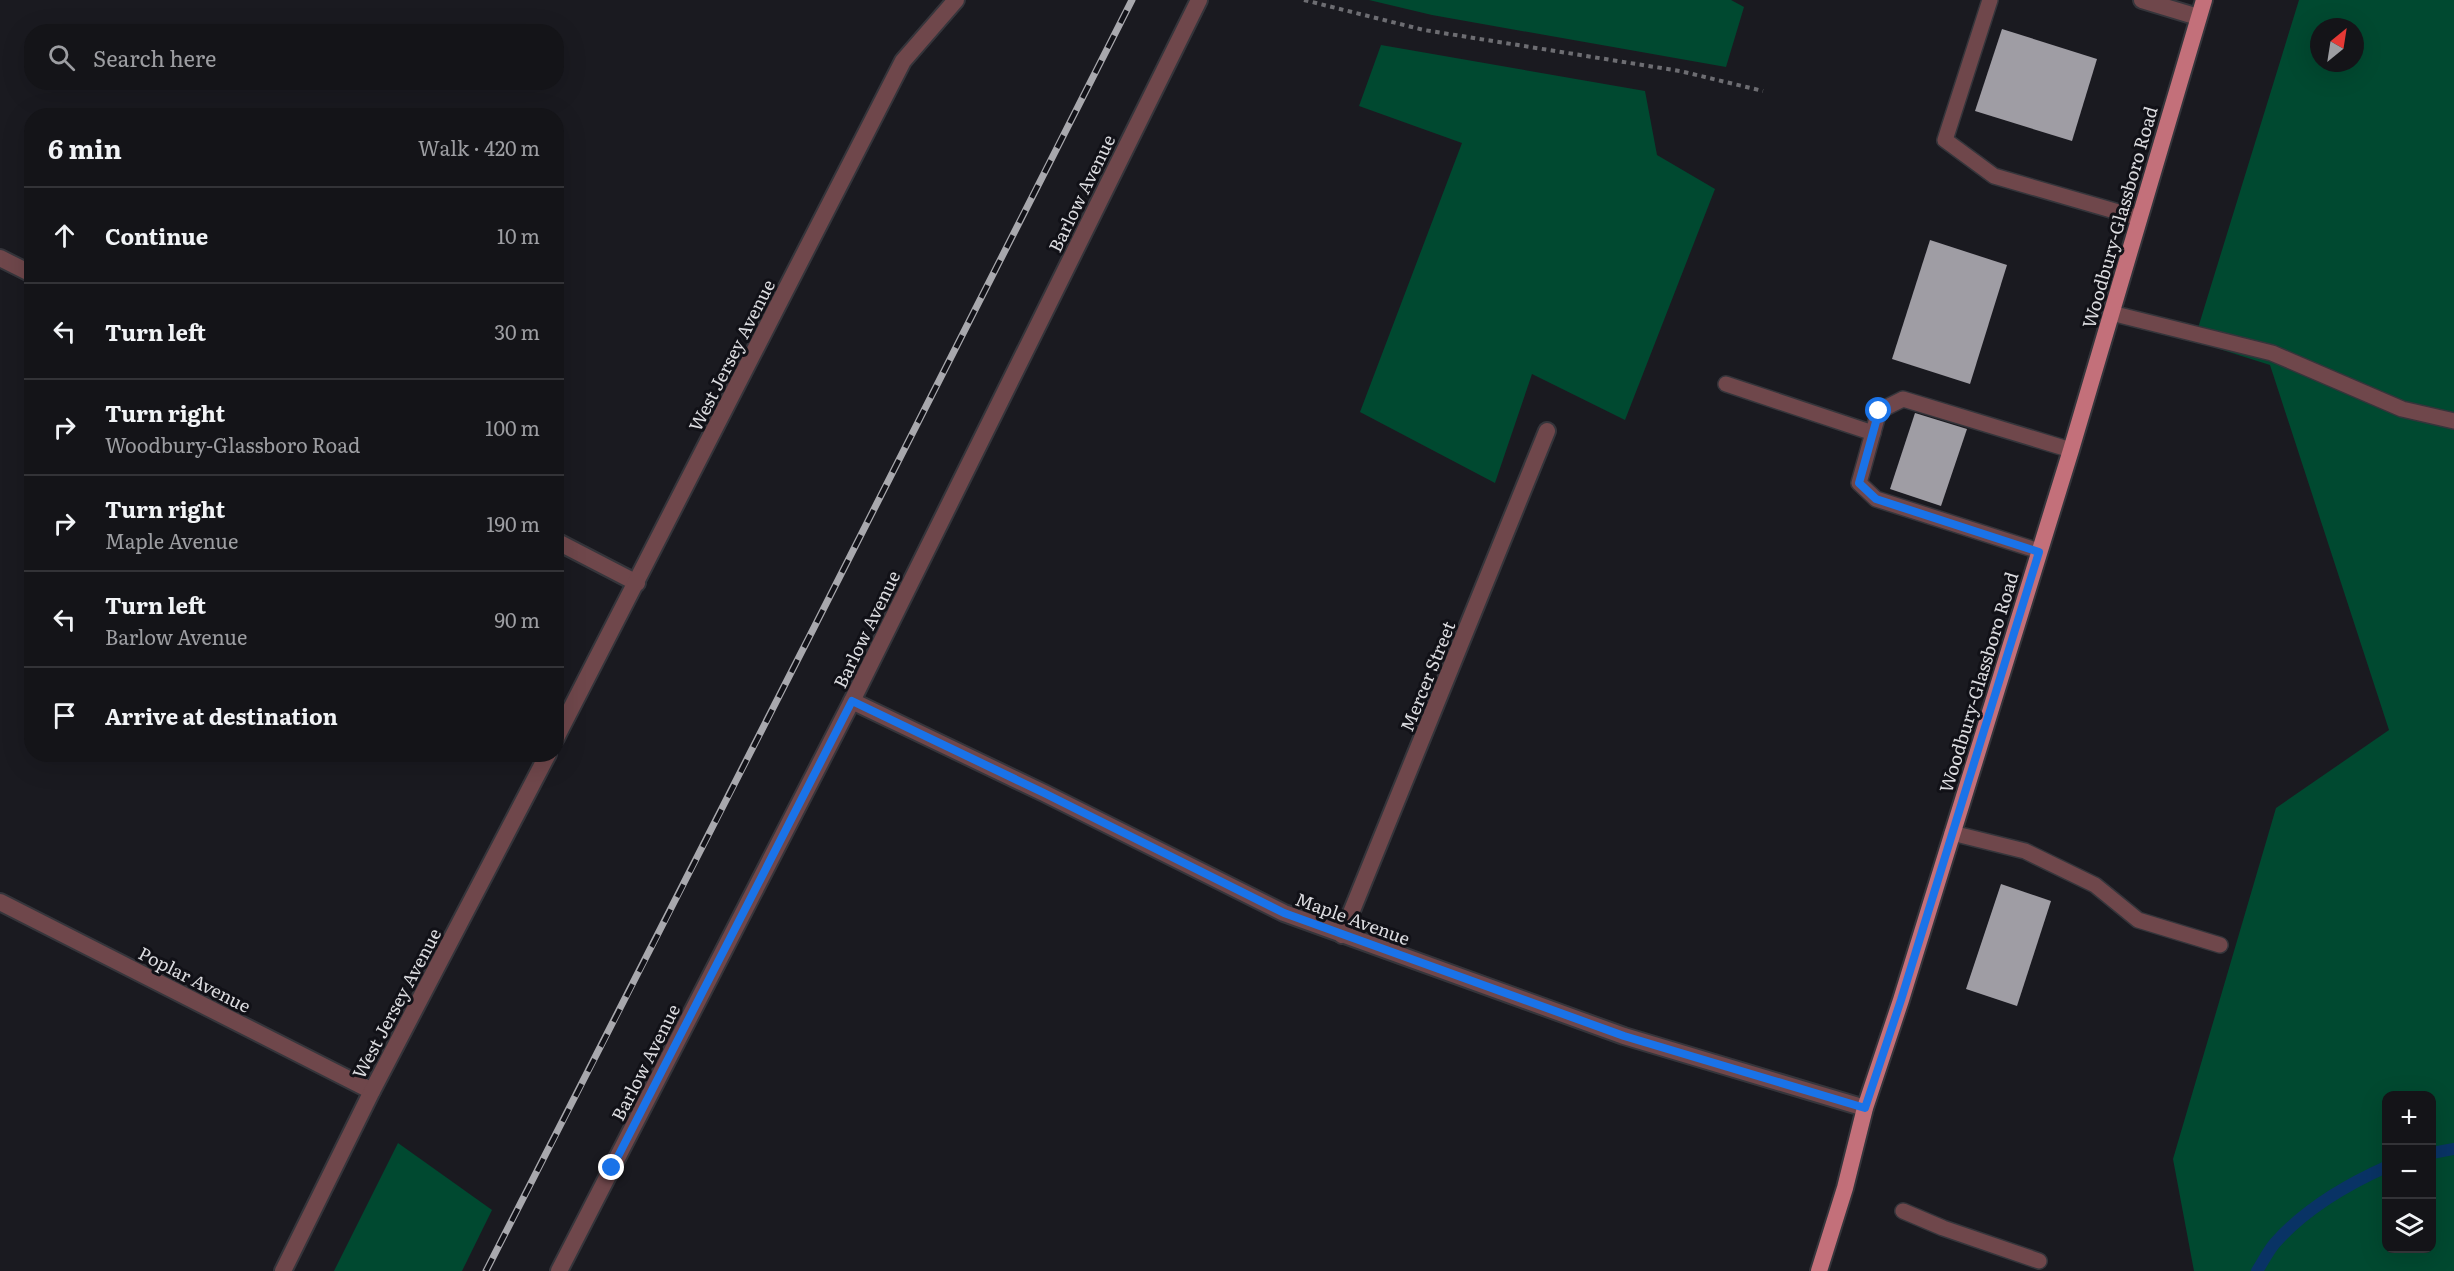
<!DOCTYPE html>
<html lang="en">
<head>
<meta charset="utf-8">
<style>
  body { margin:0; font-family:Literata,serif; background:#212125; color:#f1f3f6 }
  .controls { position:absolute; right:18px; bottom:18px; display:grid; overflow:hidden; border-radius:12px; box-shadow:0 6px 24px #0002 }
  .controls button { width:54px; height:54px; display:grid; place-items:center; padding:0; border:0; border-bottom:2px solid #333337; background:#141418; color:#f1f3f6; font:30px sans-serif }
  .compass { position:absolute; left:2310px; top:18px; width:54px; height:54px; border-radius:50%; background:#141418; box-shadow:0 6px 24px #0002; rotate:30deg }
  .stop { position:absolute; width:18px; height:18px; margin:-14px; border:4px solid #1a73e8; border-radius:50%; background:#fff }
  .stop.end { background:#1a73e8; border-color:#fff; box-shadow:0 2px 6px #0008 }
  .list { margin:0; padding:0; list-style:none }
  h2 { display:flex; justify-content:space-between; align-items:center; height:78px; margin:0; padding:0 24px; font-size:26px }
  h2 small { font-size:20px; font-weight:400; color:#9d9ea2 }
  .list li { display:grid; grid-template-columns:39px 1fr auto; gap:18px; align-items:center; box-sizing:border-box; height:96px; padding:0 24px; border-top:2px solid #333337 }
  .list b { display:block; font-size:22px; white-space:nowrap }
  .list p { margin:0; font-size:20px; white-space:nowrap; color:#9d9ea2 }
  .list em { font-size:20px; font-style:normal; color:#9d9ea2 }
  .icon { flex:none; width:33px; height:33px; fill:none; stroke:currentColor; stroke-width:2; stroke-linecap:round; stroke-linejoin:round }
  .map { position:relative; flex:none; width:2454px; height:1271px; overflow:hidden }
  .search { position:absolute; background:#141418; box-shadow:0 6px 24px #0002; left:24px; top:24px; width:540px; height:66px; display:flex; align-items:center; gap:15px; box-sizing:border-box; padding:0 21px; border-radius:24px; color:#9d9ea2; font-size:22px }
  .panel { position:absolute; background:#141418; box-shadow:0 6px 24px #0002; left:24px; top:108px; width:540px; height:654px; border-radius:24px }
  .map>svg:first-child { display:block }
  .green { fill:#004930; fill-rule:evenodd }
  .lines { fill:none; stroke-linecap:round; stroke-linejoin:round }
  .stream { stroke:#093365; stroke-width:12 }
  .building { fill:#9f9da4 }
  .service-casing { stroke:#35353b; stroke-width:18 }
  .minor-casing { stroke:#35353b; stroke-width:20 }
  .primary-casing { stroke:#35353b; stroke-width:20 }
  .path { stroke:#6d6d72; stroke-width:4; stroke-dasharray:4.5 4.5; stroke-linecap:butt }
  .service { stroke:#6f474b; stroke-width:15 }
  .minor { stroke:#6f474b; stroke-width:16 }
  .primary { stroke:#c3707a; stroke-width:16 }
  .rail-casing { stroke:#a8a8ad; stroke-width:7 }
  .rail { stroke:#111117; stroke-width:4.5; stroke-dasharray:14; stroke-linecap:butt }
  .route { stroke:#1a73e8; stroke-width:8 }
  .labels { text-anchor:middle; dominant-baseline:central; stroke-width:6; stroke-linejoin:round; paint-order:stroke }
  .street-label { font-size:18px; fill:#dbdbdf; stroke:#111117 }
</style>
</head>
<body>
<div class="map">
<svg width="2454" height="1271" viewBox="0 0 2454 1271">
  <rect width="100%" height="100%" fill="#1a1a20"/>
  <g class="green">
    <path d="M1369,0H1731L1744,7L1726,67L1432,15Z"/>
    <path d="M2299,0H2454V1271H2194L2173,1159L2276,808L2389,730L2270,365L2194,341ZM2319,27H2355V63H2319ZM2386,1096H2432V1248H2386Z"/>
    <path d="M1381,45L1645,91L1657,155L1715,189L1625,420L1532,374L1495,483L1360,412L1462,143L1359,106Z"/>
    <path d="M398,1143L492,1210L462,1271H334Z"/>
  </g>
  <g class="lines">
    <g class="stream">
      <path d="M2432,1153L2454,1149"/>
      <path d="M2257,1271C2263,1262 2268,1251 2275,1243C2305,1209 2346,1185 2386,1167"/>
    </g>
  </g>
  <g class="building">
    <path d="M2002,29L2097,59L2072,141L1975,111Z"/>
    <path d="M1930,240L2007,265L1970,384L1892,359Z"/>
    <path d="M1915,413L1967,429L1941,506L1890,489Z"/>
    <path d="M2001,884L2051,901L2017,1006L1966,989Z"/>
  </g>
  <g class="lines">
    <g class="service-casing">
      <g id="service">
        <path d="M1990,0L1945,140L1994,176L2139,218"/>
        <path d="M2111,313L2272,353L2402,409L2454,421"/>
        <path d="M1726,384L1873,433"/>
        <path d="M2039,551L1876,499L1859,483L1879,411L1903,399L2071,450"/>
        <path d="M1952,833L2025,851L2095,885L2138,920L2220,945"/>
        <path d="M1903,1211L1943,1228L2039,1261"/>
      </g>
    </g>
    <g class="minor-casing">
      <g id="minor">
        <path d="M2142,0L2198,17"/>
        <path d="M0,258L32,274"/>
        <path d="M556,541L637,583"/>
        <path d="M852,701L1044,793L1284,913L1624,1036L1865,1108"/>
        <path d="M556,738L903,61L956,0"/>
        <path d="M0,902L372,1091"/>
        <path d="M1342,935L1547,431"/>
        <path d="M283,1271L372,1091L548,754"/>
        <path d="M559,1271L852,701L1199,0"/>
      </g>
    </g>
    <g class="primary-casing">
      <path id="primary" d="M1819,1271L1845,1188L1865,1108L1901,1000L2071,450L2204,0"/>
    </g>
    <path class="path" d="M1304,0L1424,30L1680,71L1763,91"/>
    <use href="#service" class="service"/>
    <use href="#minor" class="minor"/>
    <use href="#primary" class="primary"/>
    <g class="rail-casing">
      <path id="rail" d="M486,1271C703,848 917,424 1132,0"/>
    </g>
    <use href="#rail" class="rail"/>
  </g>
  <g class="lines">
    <path class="route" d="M612,1168L852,701L1044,793L1284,913L1624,1036L1865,1108L1901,1000L2039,552L1876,499L1859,483L1879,411"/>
  </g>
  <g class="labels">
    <g class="street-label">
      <text transform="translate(1081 193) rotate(-64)">Barlow Avenue</text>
      <text transform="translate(2119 217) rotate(-74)">Woodbury-Glassboro Road</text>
      <text transform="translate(731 355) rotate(-63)">West Jersey Avenue</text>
      <text transform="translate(866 629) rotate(-64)">Barlow Avenue</text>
      <text transform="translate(1427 676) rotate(-68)">Mercer Street</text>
      <text transform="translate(1978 682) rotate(-73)">Woodbury-Glassboro Road</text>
      <text transform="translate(1353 918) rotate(20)">Maple Avenue</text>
      <text transform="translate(195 979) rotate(27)">Poplar Avenue</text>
      <text transform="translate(396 1003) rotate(-62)">West Jersey Avenue</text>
      <text transform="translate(645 1062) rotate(-63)">Barlow Avenue</text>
    </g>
  </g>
</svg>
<div class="controls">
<button>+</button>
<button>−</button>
<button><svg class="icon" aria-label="layers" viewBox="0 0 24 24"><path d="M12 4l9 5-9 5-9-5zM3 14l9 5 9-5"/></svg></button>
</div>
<svg class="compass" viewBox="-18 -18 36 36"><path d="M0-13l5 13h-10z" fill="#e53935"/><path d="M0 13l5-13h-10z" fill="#9d9ea2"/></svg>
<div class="stop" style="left:1879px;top:411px"></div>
<div class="stop end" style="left:612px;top:1168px"></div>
<div class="search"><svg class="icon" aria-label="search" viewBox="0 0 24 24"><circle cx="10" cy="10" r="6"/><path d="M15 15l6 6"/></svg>Search here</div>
<section class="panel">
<h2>6 min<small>Walk · 420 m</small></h2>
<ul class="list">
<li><svg class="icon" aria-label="ahead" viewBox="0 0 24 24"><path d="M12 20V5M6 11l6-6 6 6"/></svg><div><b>Continue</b></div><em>10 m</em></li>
<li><svg class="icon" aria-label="left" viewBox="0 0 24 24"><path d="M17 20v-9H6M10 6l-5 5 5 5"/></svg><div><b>Turn left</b></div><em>30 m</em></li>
<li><svg class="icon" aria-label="right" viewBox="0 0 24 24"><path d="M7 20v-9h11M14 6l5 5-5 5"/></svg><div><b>Turn right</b><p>Woodbury-Glassboro Road</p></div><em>100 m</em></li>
<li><svg class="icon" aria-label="right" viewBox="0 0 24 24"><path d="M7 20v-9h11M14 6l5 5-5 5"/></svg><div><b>Turn right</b><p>Maple Avenue</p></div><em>190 m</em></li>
<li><svg class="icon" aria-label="left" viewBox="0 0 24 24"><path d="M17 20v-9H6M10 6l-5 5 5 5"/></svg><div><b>Turn left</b><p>Barlow Avenue</p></div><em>90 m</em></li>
<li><svg class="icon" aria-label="arrive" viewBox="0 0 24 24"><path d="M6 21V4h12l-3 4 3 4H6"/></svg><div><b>Arrive at destination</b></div></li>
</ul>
</section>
</div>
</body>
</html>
